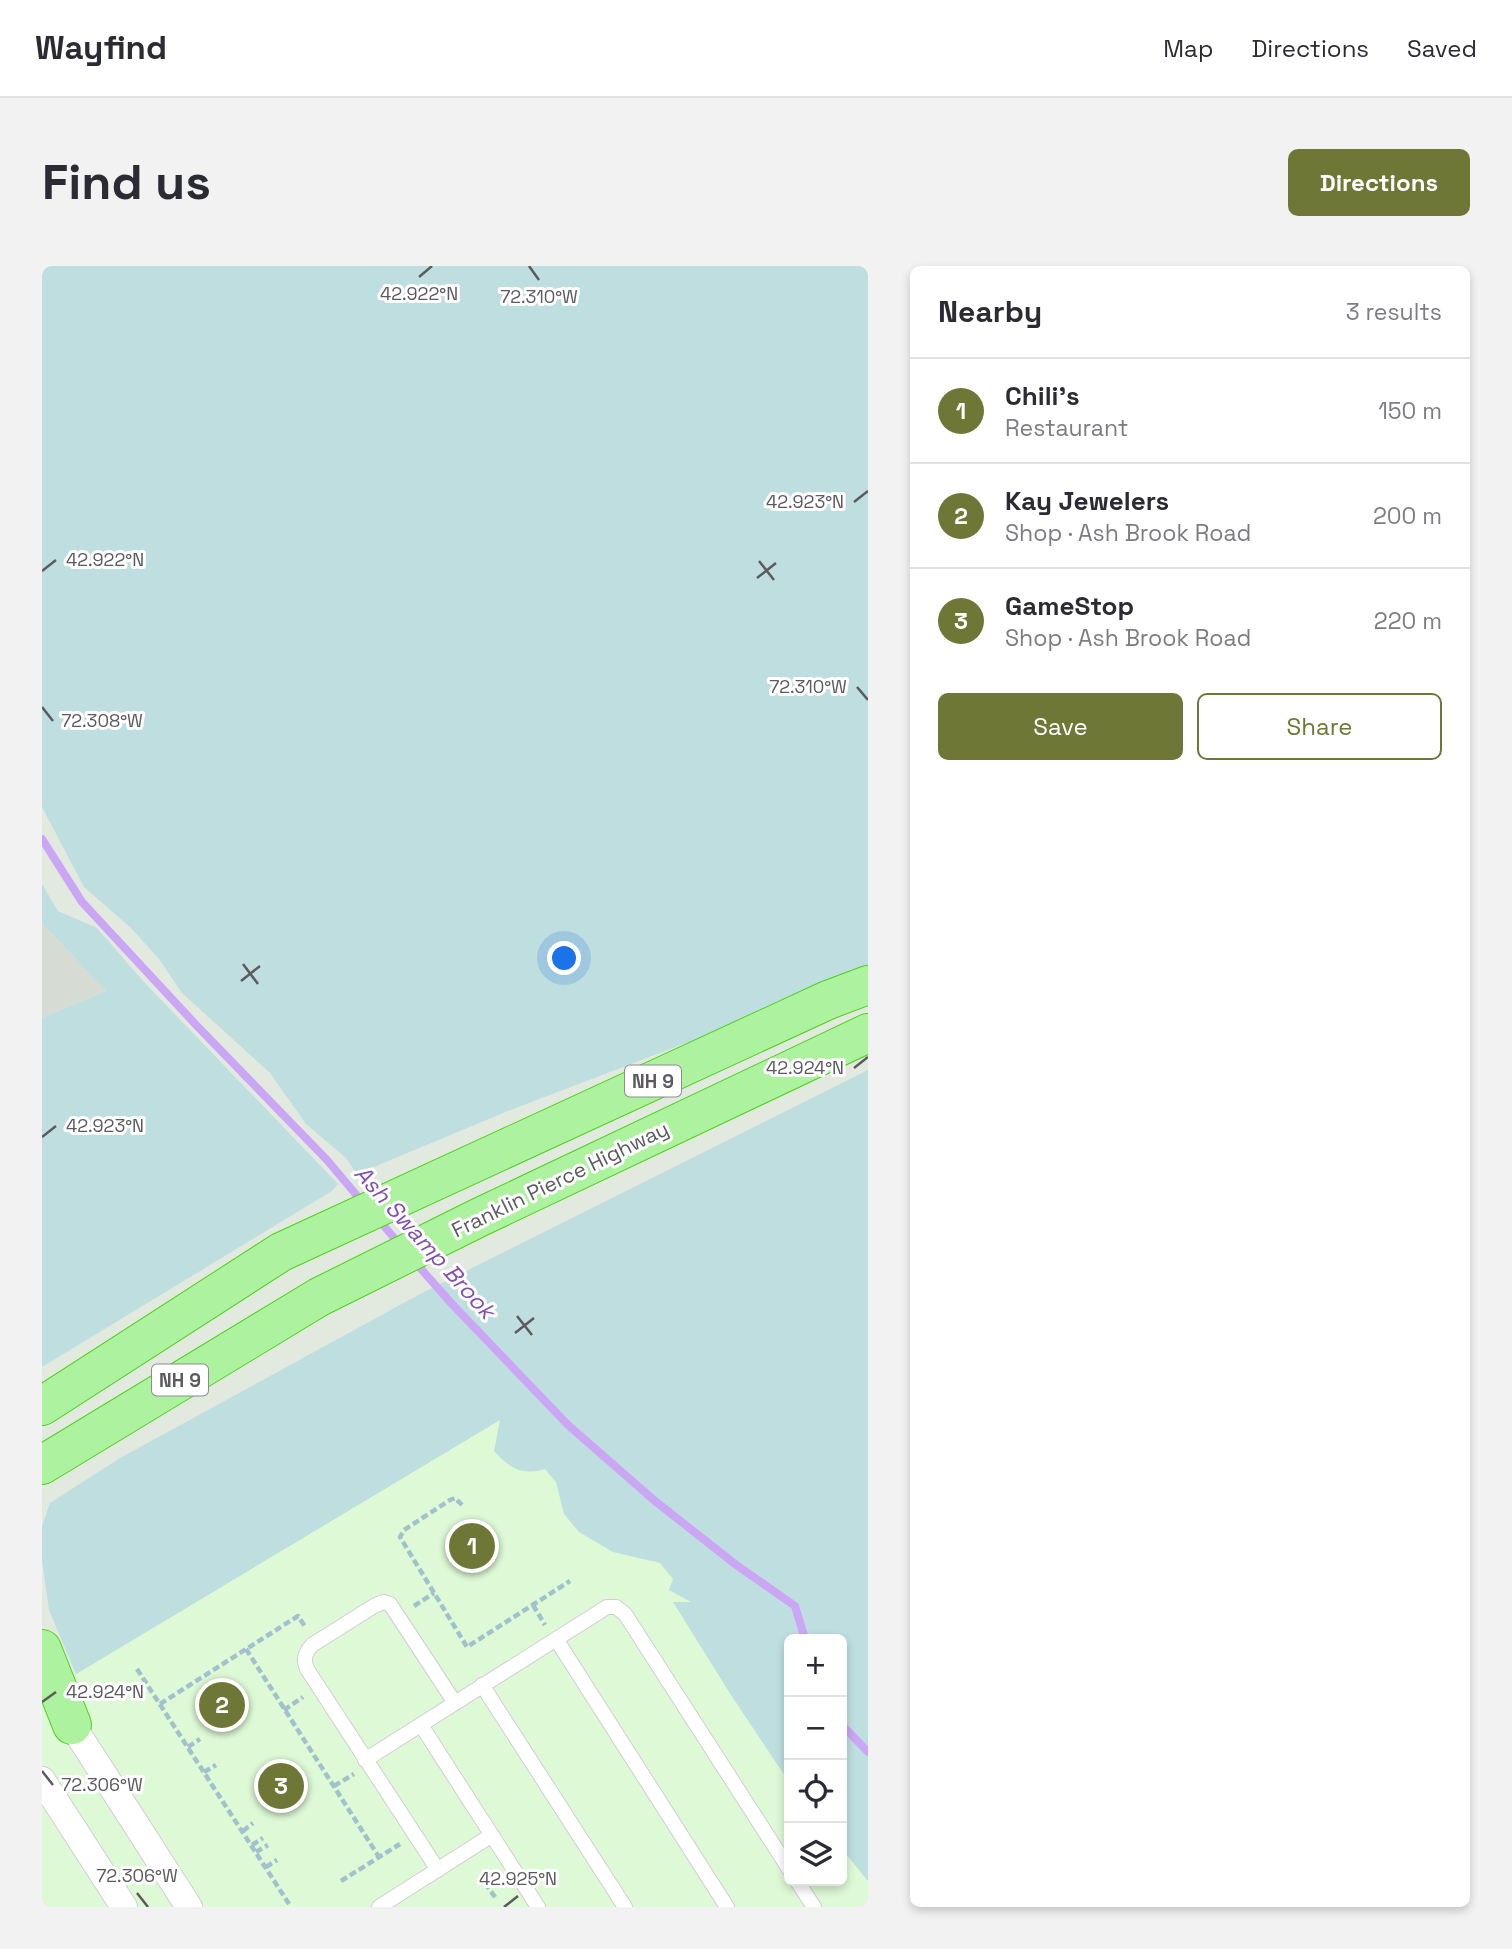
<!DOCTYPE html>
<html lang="en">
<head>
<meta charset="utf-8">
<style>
  body { margin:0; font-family:"Space Grotesk",sans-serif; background:#f2f2f3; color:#2b2b33 }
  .controls { position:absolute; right:21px; bottom:21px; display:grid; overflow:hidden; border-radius:10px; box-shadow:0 4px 10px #0003 }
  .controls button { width:63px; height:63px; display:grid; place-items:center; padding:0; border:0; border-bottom:2px solid #e1e1e2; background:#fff; color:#2b2b33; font:35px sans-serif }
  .you { position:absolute; left:523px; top:693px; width:24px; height:24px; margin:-18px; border:5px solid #fff; border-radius:50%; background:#1a73e8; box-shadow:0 0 0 10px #1a73e833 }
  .badge { display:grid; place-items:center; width:46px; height:46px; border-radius:50%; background:#6f7737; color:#fff; font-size:23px; font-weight:700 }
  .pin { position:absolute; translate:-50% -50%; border:4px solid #fff; box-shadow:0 2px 7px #0006 }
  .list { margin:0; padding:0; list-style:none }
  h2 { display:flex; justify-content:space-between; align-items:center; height:91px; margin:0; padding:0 28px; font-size:30px }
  h2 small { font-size:23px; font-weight:400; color:#7c7c81 }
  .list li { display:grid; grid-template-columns:46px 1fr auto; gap:21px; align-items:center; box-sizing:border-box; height:105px; padding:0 28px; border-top:2px solid #e1e1e2 }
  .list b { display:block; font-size:26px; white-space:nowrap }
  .list p { margin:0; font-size:23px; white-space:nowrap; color:#7c7c81 }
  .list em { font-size:23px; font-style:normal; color:#7c7c81 }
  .actions { display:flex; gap:14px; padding:21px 28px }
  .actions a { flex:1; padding:16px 0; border:2px solid #6f7737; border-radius:10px; text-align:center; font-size:24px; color:#6f7737 }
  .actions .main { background:#6f7737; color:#fff }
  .icon { flex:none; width:38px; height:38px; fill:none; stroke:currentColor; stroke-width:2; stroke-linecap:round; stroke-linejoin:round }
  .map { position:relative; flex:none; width:826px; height:1641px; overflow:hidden; border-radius:10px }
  header { display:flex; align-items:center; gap:42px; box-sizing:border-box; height:98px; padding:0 35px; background:#fff; border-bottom:2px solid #e1e1e2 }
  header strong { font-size:33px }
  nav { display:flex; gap:38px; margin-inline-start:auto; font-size:24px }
  .intro { display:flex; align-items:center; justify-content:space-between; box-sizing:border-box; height:168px; padding:0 42px }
  h1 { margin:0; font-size:49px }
  .button { padding:18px 32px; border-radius:10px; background:#6f7737; color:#fff; font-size:24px; font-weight:700 }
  main { display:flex; gap:42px; padding:0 42px }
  aside { flex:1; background:#fff; border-radius:10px; box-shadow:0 4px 10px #0003 }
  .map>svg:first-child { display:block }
  .commercial { fill:#ddf9d6 }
  .industrial { fill:#d6dbd4 }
  .green { fill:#bfdedf }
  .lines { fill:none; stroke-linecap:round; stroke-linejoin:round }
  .stream { stroke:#caa6f4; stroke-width:8 }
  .service-casing { stroke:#d2ced3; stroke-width:16 }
  .minor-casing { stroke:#d2ced3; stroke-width:28 }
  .trunk-casing { stroke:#4dd01a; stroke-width:40 }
  .path { stroke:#a2c0cd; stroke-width:4.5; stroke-dasharray:7 3.5; stroke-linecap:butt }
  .service { stroke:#fff; stroke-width:14 }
  .minor { stroke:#fff; stroke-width:26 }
  .trunk { stroke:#adf29e; stroke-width:38 }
  .ticks { fill:none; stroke:#5c595f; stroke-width:2.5 }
  .labels { text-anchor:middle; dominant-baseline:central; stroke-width:6; stroke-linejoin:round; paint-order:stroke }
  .shield { fill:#fff; stroke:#8d8b8f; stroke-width:2 }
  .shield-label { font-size:19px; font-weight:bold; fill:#5c595f }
  .street-label { font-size:21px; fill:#5c595f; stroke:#fff }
  .water-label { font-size:23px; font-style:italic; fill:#844db3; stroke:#fff }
  .ticks-label { font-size:18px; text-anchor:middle; fill:#5c595f; stroke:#fff; stroke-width:6; stroke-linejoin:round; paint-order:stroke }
</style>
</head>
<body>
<header>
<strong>Wayfind</strong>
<nav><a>Map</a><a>Directions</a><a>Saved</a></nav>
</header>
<div class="intro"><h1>Find us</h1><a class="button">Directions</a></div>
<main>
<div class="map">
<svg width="826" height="1641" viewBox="0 0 826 1641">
  <rect width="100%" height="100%" fill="#e2eae0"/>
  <path class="commercial" d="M499,1129L747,1373V1615H800V1459L826,1486V1641H0V1429Z"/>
  <path class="industrial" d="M0,657L64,725L0,752Z"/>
  <g class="green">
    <path d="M0,0H826V701L736,735L678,764L466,845L315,908L304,892L264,858L228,807L140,727L117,693L89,662L42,621L0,541Z"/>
    <path d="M0,618L16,645L55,662L101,715L296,918L290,925L0,1101V752L64,725L0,657Z"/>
    <path d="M826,804V1629V1615L800,1583V1373H747V1516L689,1429L631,1336H649L627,1324L631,1313L618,1297L571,1286L537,1266L522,1248L514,1216L503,1203C479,1210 468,1202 452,1185L458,1154L34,1408L7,1344L0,1294V1260L8,1237L78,1192L378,1028Z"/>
  </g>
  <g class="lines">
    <g class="stream">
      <path d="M0,573L40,636L156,761L285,894L322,938"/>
      <path d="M336,953L359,980"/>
      <path d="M372,995L410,1038L526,1159L613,1235L693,1298L753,1340L763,1373"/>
      <path d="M800,1459L826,1486"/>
    </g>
    <g class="service-casing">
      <g id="service">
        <path d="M514,1373L685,1641"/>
        <path d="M440,1419L583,1641"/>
        <path d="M379,1459L496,1641"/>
        <path d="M323,1494L565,1341H574L583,1348L747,1603"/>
        <path d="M396,1604L265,1403C261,1393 263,1387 270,1379L332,1340L341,1336L348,1338L413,1437"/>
        <path d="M755,1615L772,1641"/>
        <path d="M337,1641L450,1569"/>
      </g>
    </g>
    <g class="minor-casing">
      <g id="minor">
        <path d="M21,1445L147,1641"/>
        <path d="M0,1514L82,1641"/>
      </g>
    </g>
    <g class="trunk-casing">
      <g id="trunk">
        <path d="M0,1140L239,986L786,734L826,719"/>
        <path d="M0,1199L277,1031L438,951L826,767"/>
        <path d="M0,1383L30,1459"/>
      </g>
    </g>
    <g class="path">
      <path d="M420,1239L413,1232L408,1234L362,1264L358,1271L425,1381L528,1315"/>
      <path d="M491,1339L503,1359"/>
      <path d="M372,1340L392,1327"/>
      <path d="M204,1383L337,1591"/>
      <path d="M95,1403L249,1641"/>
      <path d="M118,1438L256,1350L264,1362"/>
      <path d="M242,1444L261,1431"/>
      <path d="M146,1481L158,1473"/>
      <path d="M162,1506L174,1499"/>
      <path d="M292,1520L312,1508"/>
      <path d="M201,1565L211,1557"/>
      <path d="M210,1579L221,1572"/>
      <path d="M214,1586L226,1579"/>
      <path d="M224,1601L235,1594"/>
      <path d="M299,1615L358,1578"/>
      <path d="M443,1617L455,1634"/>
    </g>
    <use href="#service" class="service"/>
    <use href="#minor" class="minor"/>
    <use href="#trunk" class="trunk"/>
  </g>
  <path class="ticks" d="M487,0L497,14M377,11L390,0M812,236L826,225M717,295L732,314M0,305L14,294M715,312L734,297M815,421L826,434M0,441L11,455M201,698L216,718M199,715L218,700M812,802L826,791M0,871L14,860M475,1050L490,1069M473,1067L492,1052M0,1436L14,1426M0,1505L11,1519M95,1627L106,1641M462,1641L476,1630"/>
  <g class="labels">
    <g class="shield">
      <rect x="583" y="799.5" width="56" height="31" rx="5"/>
      <rect x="110" y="1098.5" width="56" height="31" rx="5"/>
    </g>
    <g class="shield-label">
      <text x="611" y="815">NH 9</text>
      <text x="138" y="1114">NH 9</text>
    </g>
    <g class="street-label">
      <text transform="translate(518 913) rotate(-26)">Franklin Pierce Highway</text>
    </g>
    <g class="water-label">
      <text transform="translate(383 976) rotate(48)">Ash Swamp Brook</text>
    </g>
  </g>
  <g class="ticks-label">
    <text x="377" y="34">42.922°N</text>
    <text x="497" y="37">72.310°W</text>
    <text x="763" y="242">42.923°N</text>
    <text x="63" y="300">42.922°N</text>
    <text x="766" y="427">72.310°W</text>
    <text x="60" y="461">72.308°W</text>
    <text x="763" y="808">42.924°N</text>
    <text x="63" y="866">42.923°N</text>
    <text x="63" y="1432">42.924°N</text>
    <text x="60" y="1525">72.306°W</text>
    <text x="95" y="1616">72.306°W</text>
    <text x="476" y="1619">42.925°N</text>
  </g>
</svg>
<div class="controls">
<button>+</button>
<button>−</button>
<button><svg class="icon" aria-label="locate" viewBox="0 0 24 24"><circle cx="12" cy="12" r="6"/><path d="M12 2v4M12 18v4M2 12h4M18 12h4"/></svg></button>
<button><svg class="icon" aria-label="layers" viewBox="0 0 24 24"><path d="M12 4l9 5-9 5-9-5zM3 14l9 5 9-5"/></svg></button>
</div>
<div class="you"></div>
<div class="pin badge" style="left:430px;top:1280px">1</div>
<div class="pin badge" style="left:180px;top:1439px">2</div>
<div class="pin badge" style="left:239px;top:1520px">3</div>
</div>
<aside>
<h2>Nearby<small>3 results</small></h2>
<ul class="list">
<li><span class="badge">1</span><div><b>Chili's</b><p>Restaurant</p></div><em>150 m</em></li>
<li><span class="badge">2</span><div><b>Kay Jewelers</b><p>Shop · Ash Brook Road</p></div><em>200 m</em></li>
<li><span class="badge">3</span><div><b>GameStop</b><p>Shop · Ash Brook Road</p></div><em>220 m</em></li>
</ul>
<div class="actions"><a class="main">Save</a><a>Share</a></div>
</aside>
</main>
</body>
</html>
